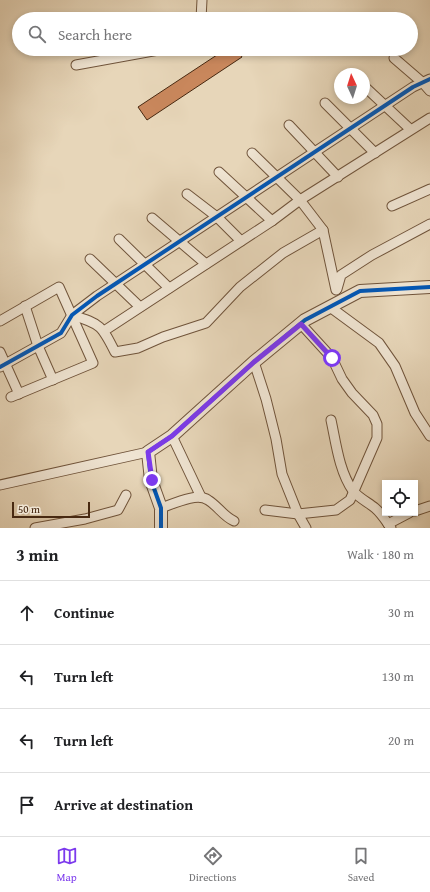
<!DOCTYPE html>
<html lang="en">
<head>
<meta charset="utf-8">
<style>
  body { margin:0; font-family:"Gentium Book Plus",serif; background:#f6f6f6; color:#202124 }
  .controls { position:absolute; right:12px; bottom:12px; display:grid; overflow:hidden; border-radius:0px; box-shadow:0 2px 6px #0003 }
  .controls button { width:36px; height:36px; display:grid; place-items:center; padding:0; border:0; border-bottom:1px solid #e0e0e0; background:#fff; color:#202124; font:20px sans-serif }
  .compass { position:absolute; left:334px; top:68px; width:36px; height:36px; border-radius:50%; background:#fff; box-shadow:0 2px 6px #0003; rotate:356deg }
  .scale { position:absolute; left:12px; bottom:10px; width:78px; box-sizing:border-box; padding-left:4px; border:2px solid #482911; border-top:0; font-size:11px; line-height:14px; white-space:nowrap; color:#482911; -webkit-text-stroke:3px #efe4d2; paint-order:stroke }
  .stop { position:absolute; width:12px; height:12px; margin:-9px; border:3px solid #7c3aed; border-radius:50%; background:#fff }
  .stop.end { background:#7c3aed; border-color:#fff; box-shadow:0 1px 4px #0008 }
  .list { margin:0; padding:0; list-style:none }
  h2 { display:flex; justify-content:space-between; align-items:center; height:52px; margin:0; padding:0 16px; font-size:17px }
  h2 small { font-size:13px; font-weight:400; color:#757577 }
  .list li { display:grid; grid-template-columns:26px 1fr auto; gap:12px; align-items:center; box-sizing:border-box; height:64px; padding:0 16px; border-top:1px solid #e0e0e0 }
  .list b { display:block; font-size:15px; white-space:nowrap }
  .list em { font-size:13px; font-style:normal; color:#757577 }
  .icon { flex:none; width:22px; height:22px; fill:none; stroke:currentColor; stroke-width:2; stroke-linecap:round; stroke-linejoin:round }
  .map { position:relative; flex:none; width:430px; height:528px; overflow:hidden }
  .search { position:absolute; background:#fff; box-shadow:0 2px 6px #0003; left:12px; right:12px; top:12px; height:44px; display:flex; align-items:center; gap:10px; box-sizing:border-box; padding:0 14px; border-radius:22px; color:#757577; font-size:15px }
  .sheet { height:308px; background:#fff }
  nav { display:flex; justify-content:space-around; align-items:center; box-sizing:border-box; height:56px; border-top:1px solid #e0e0e0; background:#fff; font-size:11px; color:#757577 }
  nav a { display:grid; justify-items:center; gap:2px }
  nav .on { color:#7c3aed }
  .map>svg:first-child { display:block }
  .building { fill:#c9875c; stroke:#482911 }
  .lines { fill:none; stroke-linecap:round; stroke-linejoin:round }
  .minor-casing { stroke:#70543b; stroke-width:11 }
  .tertiary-casing { stroke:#70543b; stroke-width:14 }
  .minor { stroke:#efe4d2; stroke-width:9 }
  .tertiary { stroke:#efe4d2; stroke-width:12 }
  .cycleway-casing { stroke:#efe4d2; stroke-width:6 }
  .cycleway { stroke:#0057b8; stroke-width:4 }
  .route { stroke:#7c3aed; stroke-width:5 }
</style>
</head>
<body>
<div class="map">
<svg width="430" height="528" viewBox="0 0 430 528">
  <rect width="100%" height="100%" fill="#e7d6b9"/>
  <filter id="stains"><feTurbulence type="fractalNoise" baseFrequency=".005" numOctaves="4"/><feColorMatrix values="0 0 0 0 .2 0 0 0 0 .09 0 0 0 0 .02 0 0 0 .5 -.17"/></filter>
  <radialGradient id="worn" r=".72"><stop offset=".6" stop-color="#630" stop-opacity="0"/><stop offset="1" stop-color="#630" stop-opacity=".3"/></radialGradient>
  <path class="building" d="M226,49H237L242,57L147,120L138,107Z"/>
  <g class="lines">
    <g class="minor-casing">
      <g id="minor">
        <path d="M201,19L202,0"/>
        <path d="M394,58L423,83L430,91"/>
        <path d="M76,65L164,49"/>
        <path d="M364,86L410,129"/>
        <path d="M325,103L375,153"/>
        <path d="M289,125L338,177"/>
        <path d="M252,153L300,200L323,230L336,290"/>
        <path d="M219,172L272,221"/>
        <path d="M187,194L217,217L241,241"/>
        <path d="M392,206L430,189"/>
        <path d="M152,218L206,264"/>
        <path d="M119,239L169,288"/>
        <path d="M90,259L140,307"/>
        <path d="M337,289L341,275L372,255L430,224"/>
        <path d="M25,306L38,346L53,380"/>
        <path d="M330,307L379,343L395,366L415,413L430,436"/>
        <path d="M72,315C101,324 102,326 115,352L138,348L163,337L206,323L240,287L283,253L323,230"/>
        <path d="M0,321L59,287L93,363L11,397"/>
        <path d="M104,331L272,221L300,200L430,118"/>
        <path d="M0,352L19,394"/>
        <path d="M254,362L266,399L276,439L282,474L298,514L306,528"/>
        <path d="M0,367L61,333L72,315L97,296L413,87L430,79"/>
        <path d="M331,420C336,443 339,471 353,491C359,498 369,503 375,508C382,514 386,521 391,528"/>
        <path d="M172,436L201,497"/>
        <path d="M0,485L148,452"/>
        <path d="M161,508C173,504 197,492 208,500C218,506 223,516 234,521"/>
        <path d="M265,510L298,514L336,510L350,500L377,438V424L373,415L352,393L342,379L332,358L301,324"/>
        <path d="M415,511L430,506"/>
        <path d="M388,524L409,513"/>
        <path d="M35,528L85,519L118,510L126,495"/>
      </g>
    </g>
    <g class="tertiary-casing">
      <path id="tertiary" d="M161,528V508L151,480L148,452L172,436L254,362L305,320L360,291L430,287"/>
    </g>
    <use href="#minor" class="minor"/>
    <use href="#tertiary" class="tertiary"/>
    <g class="cycleway-casing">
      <g id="cycleway">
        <path d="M0,367L61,333L72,315L97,296L413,87L430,79"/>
        <path d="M161,528V508L151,480L148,452L172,436L254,362L305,320L360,291L430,287"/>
      </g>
    </g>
    <use href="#cycleway" class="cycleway"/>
  </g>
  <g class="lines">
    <path class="route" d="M152,480L148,452L172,436L254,362L301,324L332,358"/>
  </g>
  <rect width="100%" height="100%" filter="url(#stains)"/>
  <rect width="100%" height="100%" fill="url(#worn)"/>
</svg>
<div class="controls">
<button><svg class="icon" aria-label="locate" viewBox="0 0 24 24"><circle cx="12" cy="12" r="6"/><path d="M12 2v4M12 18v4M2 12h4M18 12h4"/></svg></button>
</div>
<svg class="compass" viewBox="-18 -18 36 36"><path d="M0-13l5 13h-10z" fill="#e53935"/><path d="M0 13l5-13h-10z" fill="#757577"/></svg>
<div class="scale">50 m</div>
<div class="stop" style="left:332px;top:358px"></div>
<div class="stop end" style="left:152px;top:480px"></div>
<div class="search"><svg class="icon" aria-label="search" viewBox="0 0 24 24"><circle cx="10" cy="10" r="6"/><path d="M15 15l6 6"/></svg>Search here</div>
</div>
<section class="sheet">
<h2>3 min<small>Walk · 180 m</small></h2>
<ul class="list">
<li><svg class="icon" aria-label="ahead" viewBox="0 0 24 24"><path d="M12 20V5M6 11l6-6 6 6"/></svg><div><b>Continue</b></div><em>30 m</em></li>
<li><svg class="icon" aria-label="left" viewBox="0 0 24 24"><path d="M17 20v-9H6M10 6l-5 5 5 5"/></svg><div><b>Turn left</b></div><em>130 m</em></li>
<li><svg class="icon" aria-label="left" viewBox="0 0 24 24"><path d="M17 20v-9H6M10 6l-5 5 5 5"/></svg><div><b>Turn left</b></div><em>20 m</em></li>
<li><svg class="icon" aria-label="arrive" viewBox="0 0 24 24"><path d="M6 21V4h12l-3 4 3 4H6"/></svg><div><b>Arrive at destination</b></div></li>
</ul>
</section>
<nav>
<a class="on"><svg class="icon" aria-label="map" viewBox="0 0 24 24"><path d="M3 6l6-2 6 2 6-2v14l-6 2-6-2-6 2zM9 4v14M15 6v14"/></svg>Map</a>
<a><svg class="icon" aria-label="directions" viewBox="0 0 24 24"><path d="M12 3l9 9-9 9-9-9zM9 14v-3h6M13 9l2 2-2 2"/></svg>Directions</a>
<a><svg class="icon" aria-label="saved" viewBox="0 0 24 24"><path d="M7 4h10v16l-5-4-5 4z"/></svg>Saved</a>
</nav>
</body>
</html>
